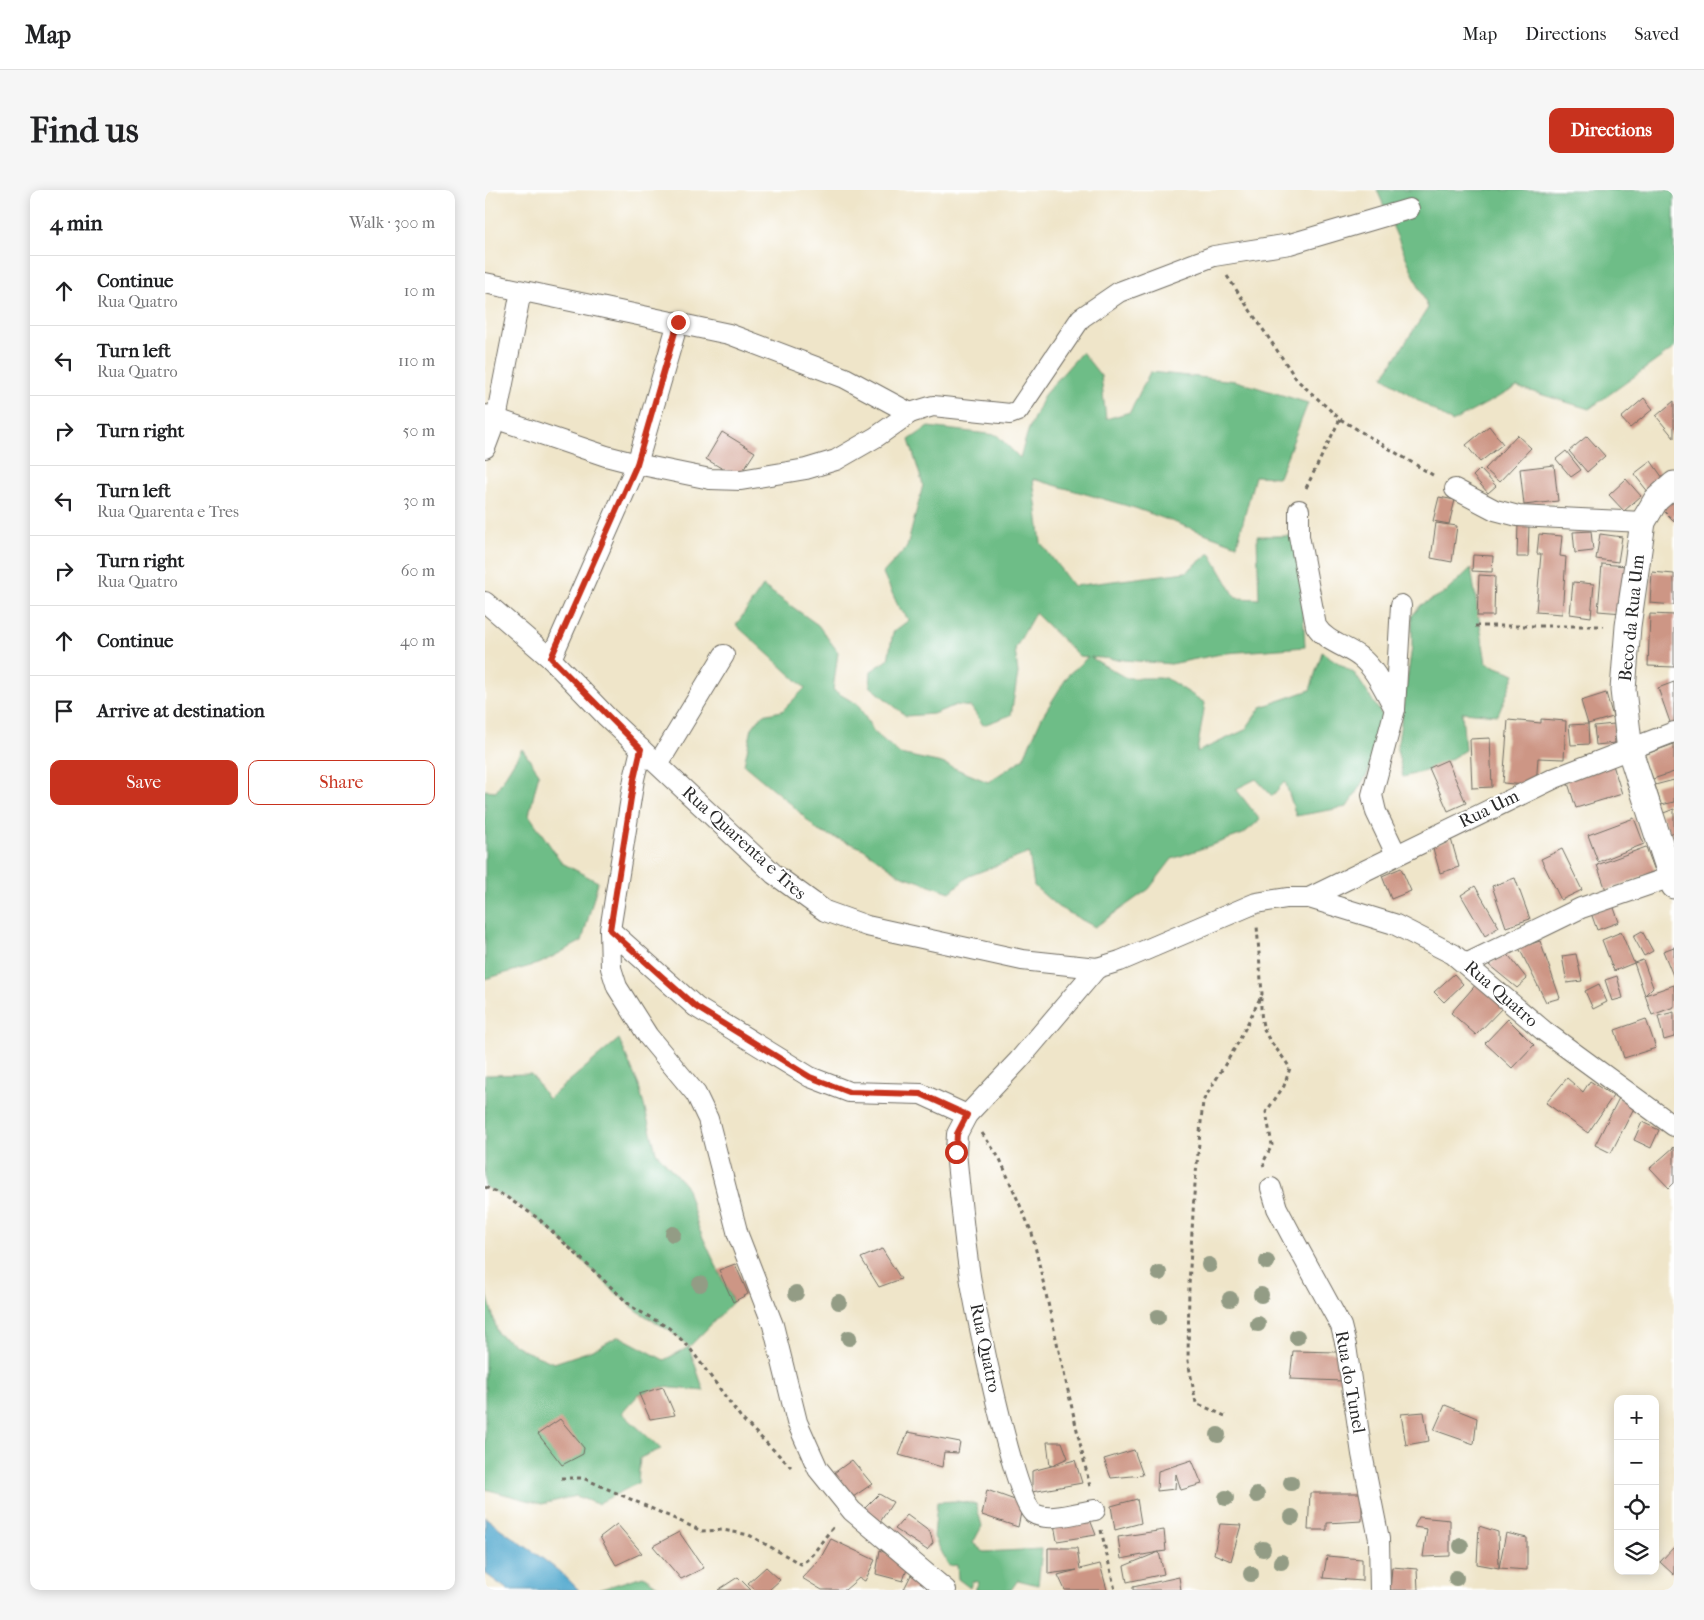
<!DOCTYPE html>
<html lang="en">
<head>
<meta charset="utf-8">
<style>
  body { margin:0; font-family:"IM FELL French Canon",serif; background:#f6f6f6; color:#202124 }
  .controls { position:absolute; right:15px; bottom:15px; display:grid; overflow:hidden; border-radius:10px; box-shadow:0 2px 12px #0003 }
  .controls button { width:45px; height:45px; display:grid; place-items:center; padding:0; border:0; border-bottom:1px solid #e0e0e0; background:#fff; color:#202124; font:25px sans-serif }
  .stop { position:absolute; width:15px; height:15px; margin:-11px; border:4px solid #c8321e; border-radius:50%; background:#fff }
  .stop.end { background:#c8321e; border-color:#fff; box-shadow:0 1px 5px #0008 }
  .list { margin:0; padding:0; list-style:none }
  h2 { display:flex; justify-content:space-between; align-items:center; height:65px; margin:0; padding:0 20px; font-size:21px }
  h2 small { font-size:16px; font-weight:400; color:#757577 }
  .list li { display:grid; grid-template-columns:32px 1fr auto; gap:15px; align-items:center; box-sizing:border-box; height:70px; padding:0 20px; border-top:1px solid #e0e0e0 }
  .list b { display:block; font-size:19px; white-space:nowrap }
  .list p { margin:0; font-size:16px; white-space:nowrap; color:#757577 }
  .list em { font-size:16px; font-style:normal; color:#757577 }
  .actions { display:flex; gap:10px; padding:15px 20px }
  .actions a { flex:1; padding:11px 0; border:1px solid #c8321e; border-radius:10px; text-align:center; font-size:18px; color:#c8321e }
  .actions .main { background:#c8321e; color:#fff }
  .icon { flex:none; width:28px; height:28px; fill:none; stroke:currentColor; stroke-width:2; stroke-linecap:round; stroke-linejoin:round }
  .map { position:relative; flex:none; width:1189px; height:1400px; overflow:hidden; border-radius:10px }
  header { display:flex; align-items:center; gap:30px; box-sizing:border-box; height:70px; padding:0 25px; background:#fff; border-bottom:1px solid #e0e0e0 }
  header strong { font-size:24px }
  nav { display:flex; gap:28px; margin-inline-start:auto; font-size:18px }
  .intro { display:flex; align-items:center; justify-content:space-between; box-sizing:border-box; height:120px; padding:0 30px }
  h1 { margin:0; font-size:35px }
  .button { padding:12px 22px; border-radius:10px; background:#c8321e; color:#fff; font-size:18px; font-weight:700 }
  main { display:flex; gap:30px; padding:0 30px }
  aside { flex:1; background:#fff; border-radius:10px; box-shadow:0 2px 12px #0003 }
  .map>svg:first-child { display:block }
  .forest { fill:#6ebd87; stroke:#4c7459 }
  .water { fill:#50a7cd; stroke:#3e697c }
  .building { fill:#cd9685 }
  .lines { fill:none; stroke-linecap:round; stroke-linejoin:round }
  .minor-casing { stroke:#706c62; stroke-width:22 }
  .tertiary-casing { stroke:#706c62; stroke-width:27 }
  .path { stroke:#706c62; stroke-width:3; stroke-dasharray:4 4; stroke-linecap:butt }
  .minor { stroke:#fff; stroke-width:20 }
  .tertiary { stroke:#fff; stroke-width:25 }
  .tree { fill:#939c85 }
  .route { stroke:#c8321e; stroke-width:6 }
  .labels { text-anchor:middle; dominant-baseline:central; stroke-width:4; stroke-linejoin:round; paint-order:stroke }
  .street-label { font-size:18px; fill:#2b2b2b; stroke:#fff }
</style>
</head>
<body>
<header>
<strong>Map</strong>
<nav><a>Map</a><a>Directions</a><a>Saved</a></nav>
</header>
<div class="intro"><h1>Find us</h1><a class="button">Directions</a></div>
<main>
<aside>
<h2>4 min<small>Walk · 300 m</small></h2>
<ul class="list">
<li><svg class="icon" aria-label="ahead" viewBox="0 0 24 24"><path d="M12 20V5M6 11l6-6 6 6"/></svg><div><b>Continue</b><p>Rua Quatro</p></div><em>10 m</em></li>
<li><svg class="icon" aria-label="left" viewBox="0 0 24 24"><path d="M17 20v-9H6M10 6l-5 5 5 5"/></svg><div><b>Turn left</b><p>Rua Quatro</p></div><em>110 m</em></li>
<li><svg class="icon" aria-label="right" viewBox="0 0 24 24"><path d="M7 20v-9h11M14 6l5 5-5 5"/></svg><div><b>Turn right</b></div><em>50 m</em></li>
<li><svg class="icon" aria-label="left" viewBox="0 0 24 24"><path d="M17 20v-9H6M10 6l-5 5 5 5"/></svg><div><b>Turn left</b><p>Rua Quarenta e Tres</p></div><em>30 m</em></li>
<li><svg class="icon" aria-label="right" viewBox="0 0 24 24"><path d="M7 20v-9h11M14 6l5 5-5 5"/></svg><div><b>Turn right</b><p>Rua Quatro</p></div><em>60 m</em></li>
<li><svg class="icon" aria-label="ahead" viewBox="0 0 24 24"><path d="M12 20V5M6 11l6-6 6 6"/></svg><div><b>Continue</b></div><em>40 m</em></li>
<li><svg class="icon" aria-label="arrive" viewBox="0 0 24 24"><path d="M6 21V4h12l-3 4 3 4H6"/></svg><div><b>Arrive at destination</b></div></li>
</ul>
<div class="actions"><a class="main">Save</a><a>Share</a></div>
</aside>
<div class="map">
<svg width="1189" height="1400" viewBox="0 0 1189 1400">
  <rect width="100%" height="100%" fill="#fff"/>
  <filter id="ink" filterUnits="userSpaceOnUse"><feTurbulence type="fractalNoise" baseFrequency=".02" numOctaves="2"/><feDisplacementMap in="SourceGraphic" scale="10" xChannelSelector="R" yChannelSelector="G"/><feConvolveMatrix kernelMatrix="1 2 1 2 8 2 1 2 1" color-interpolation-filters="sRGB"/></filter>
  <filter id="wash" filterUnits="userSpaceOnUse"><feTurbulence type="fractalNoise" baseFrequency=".0096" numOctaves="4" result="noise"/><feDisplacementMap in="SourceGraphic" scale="20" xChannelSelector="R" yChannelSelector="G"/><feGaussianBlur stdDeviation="1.12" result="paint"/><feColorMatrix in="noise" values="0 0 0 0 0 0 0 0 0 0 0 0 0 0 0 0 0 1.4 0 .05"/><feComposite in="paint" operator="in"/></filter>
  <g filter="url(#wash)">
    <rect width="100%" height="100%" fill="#efe5c9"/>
    <g class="forest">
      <path d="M892,0H1189V158L1104,219L1032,197L967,232L898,187L943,118Z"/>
      <path d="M597,162L616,186L621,229L645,222L665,182L751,191L823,213L794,287L770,286L752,355L650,318L548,289L556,353L588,396L701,382L725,363L751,408L774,409L772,346H814L820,457L741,463L686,474L605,467L641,488H681L720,513L712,562L760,540L776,517L825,500L837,462L870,484L897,525L883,583L862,617L811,626L800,591L787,606L771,589L751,599L775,630L758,644L687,669L664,699L610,737L573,717L549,696L544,663L484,686L465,702L415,685L377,658L333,641L306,614L259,575L267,538L277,525L297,521L320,498L251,435L278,396L333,435L353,462L348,500L373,515L389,542L415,564L457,573L503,592L538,569L557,527L584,484L603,467L594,466L550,423L530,459L533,483L526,525L498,535L486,517L471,515L448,524L421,526L385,496L386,481L403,470L408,442L424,430L413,416L398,383L422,357L438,295L424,250L443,237L512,245L535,268L543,241L559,205Z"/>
      <path d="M986,378L1001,473L1030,484L1013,525L977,522L980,560L951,578L918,587L912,559L927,457V426L936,415L961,402Z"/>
      <path d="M37,559L54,583L44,625L77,673L113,692L97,751L56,773L0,789V600L11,601Z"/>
      <path d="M134,849L154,896L171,962L201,996L214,1039L248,1112L204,1157L219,1201L178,1197L154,1204L137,1223L176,1259L155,1268L153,1293L112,1314L91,1306L57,1314L0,1299V1097L13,1144L40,1161L69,1173L108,1160L134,1146L179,1170L204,1157C185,1137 164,1131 145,1115C96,1074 60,1023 0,997V885L46,884L63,909Z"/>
      <path d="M471,1311L491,1314L497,1336L488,1353L499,1362L557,1359L553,1395L533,1390L526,1400H490L494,1392L487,1391L485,1398L473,1389L472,1375L464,1376L449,1347L452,1312Z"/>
      <path d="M158,1386L179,1400H113Z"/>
    </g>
    <path class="water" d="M0,1327C31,1352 67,1371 94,1400H23L1,1384Z"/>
    <g id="blocks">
      <g class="building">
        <path d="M1159,208L1168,219L1145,238L1136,228Z"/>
        <path d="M1189,211V248L1171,226Z"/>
        <path d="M1004,236L1018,254L995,272L981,255Z"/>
        <path d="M237,242L270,262L253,288L221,269Z"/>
        <path d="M1032,245L1046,258L1014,292L1000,279Z"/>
        <path d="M1102,246L1120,266L1102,282L1084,261Z"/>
        <path d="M1081,261L1096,280L1086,287L1071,269Z"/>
        <path d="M1166,271L1180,291L1164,303L1149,284Z"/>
        <path d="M1069,275L1073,311L1039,315L1035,279Z"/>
        <path d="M995,279L1011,296L1003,303L988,286Z"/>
        <path d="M1141,289L1156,306L1139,321L1124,305Z"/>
        <path d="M1189,303V331L1175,317Z"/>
        <path d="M954,307L970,310L964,334L948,331Z"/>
        <path d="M951,333L972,336L967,372L946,368Z"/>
        <path d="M1033,334H1044L1043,367H1032Z"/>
        <path d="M1106,341L1108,361L1090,363L1088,342Z"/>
        <path d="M1054,344L1077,346L1075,366L1081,367L1077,424L1051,422L1056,364H1052Z"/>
        <path d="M1115,344L1137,347L1133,372L1111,369Z"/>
        <path d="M988,365L1008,366L1007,382L987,381Z"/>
        <path d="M1117,374L1142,376L1138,423L1113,421Z"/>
        <path d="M1167,382L1189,384V415L1165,413Z"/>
        <path d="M994,385L1010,386L1009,426H992Z"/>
        <path d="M1088,392L1109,394L1106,427L1085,424Z"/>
        <path d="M1165,424L1189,425V477L1163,476Z"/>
        <path d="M1189,492V534L1186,535L1173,498Z"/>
        <path d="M1121,503L1128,527L1103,534L1104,554L1086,555L1084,535L1103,534L1096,511Z"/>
        <path d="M1056,529L1081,531L1079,569L1053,568L1051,596L1018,593L1023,530L1056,533Z"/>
        <path d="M1129,534L1130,553L1111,555L1109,536Z"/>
        <path d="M1005,548L1007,597L987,598L985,549Z"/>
        <path d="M1189,554V582L1168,589L1159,565Z"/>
        <path d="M962,570L981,613L963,621L944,578Z"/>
        <path d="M1128,575L1137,604L1091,618L1082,590Z"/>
        <path d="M1189,590V612L1176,615L1170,595Z"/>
        <path d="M1189,619V642L1185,644L1176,624Z"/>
        <path d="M1149,628L1159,654L1113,672L1103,645Z"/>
        <path d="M966,649L974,677L955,683L947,655Z"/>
        <path d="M1161,657L1170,681L1121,700L1112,675Z"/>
        <path d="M1077,659L1097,700L1076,710L1056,669Z"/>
        <path d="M916,678L926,701L906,709L897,686Z"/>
        <path d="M1030,688L1045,729L1021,737L1007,696Z"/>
        <path d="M990,696L1014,737L1000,746L976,705Z"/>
        <path d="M1128,715L1134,732L1112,740L1106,723Z"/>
        <path d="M1157,741L1168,761L1159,766L1148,746Z"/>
        <path d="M1136,742L1149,773L1129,781L1117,750Z"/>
        <path d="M1055,751L1075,808L1061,812L1034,758Z"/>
        <path d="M1189,757V788L1178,761Z"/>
        <path d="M1021,762L1042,789L1032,798L1004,775Z"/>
        <path d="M1091,764L1097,791L1082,793L1077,766Z"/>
        <path d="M1158,770L1168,797L1160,805L1149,773Z"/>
        <path d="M969,784L978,794L959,812L949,802Z"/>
        <path d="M1132,786L1138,808L1127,811L1120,790Z"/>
        <path d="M994,791L1020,815L991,845L966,823Z"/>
        <path d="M1114,794L1122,812L1108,819L1100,801Z"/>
        <path d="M1189,795V817L1167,825L1160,805Z"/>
        <path d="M1189,822V847L1179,850L1173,826Z"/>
        <path d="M1023,829L1049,855L1027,878L1000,853Z"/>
        <path d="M1161,829L1171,858L1139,868L1130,840Z"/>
        <path d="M1082,888L1098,902L1105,891L1128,906L1103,943L1061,913Z"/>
        <path d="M1134,908L1150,916L1126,963L1110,955Z"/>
        <path d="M1157,932L1174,940L1166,958L1149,950Z"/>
        <path d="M1189,957V993L1184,998L1165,978Z"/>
        <path d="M397,1059L416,1089L394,1097L376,1068Z"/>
        <path d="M250,1074L263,1104L248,1112L234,1080Z"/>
        <path d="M808,1161L852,1162L857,1191L805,1189Z"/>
        <path d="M178,1197L190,1225L165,1229L154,1204Z"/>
        <path d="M960,1215L992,1228L989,1254L949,1240Z"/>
        <path d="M939,1222L944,1251L921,1255L916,1224Z"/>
        <path d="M75,1229L99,1258L98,1264L77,1275L53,1244Z"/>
        <path d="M423,1242L475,1252L473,1263L459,1262L457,1277L414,1265Z"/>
        <path d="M562,1252H577L583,1268L565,1276Z"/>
        <path d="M649,1260L658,1285L626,1288L619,1269Z"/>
        <path d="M367,1270L387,1294L368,1307L349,1283Z"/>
        <path d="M590,1270L597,1293L547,1302V1281Z"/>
        <path d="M707,1270L717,1294L696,1300L691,1284L690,1299L672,1301L673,1281Z"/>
        <path d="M502,1300L538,1313L533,1337L497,1325Z"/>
        <path d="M825,1303H877V1331L842,1333V1340H823Z"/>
        <path d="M394,1304L408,1312L395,1332L378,1320Z"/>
        <path d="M652,1309L656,1333L630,1340L626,1316Z"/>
        <path d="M422,1325L445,1342L448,1353L442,1360L410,1339Z"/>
        <path d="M604,1327L611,1345L572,1351L569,1334Z"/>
        <path d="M934,1327L965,1330V1366L938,1367L942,1339L929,1337Z"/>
        <path d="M132,1334L157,1363L131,1375L115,1347Z"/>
        <path d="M735,1334L756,1335L746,1371L729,1364Z"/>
        <path d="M994,1336L1013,1342L1014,1378L1021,1343L1042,1348V1380L1014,1378L992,1374Z"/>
        <path d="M679,1340L681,1361L674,1362L679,1384L642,1392L639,1376L674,1362L636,1369L633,1347Z"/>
        <path d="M194,1342L219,1378L196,1389L168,1356Z"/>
        <path d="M346,1349L390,1370L380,1391L374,1388L360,1400H337L317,1388L335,1369Z"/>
        <path d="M1189,1357V1385L1175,1372Z"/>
        <path d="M563,1358H592L595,1379L615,1374L622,1400H580L573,1385L592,1380L563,1384Z"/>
        <path d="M395,1360L423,1376L418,1391L391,1384Z"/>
        <path d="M842,1366L877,1369V1391L838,1388Z"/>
        <path d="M281,1377L295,1390L284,1400H271L263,1393Z"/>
        <path d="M907,1377L932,1379L933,1400H905Z"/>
        <path d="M426,1385L444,1396L440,1400L419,1399Z"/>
        <path d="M253,1387L266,1400H233Z"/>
        <path d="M694,1387L696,1400H648V1397Z"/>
      </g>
    </g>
  </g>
  <g filter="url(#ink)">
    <use href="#blocks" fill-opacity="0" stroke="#706c62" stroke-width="1"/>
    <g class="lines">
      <g class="minor-casing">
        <g id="minor">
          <path d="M0,93L244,144L360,188L425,223"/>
          <path d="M0,225L121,266L152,274L225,289L256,290L321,279L351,270L391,247L425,223L448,216L525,224L533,221L596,128L634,102L729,66L805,54L924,19"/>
          <path d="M0,258L11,229L36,101"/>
          <path d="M970,299L1010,320L1033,326L1158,332"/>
          <path d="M814,320V346L831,436C841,452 861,456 875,467C891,479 900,502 910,519"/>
          <path d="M0,412L66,469L122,527L289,684L340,721L382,736L537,770L612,778L635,771L771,713L802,708H824L909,734L968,764L1059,841L1189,936"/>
          <path d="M66,469L152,274L193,132"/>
          <path d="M156,559L149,589L125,740L126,778L132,797L163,846L211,904L223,929L253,1045L288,1135L312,1232L333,1279L367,1321L461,1400"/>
          <path d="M173,574L239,465"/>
          <path d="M911,664L891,622L887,605L910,519L916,415"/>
          <path d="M824,708L1070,588L1189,542"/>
          <path d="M125,740L211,817L325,887L364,902L436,904L482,925"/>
          <path d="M981,774L1096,718L1189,686"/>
          <path d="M786,998L792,1018L810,1052L856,1136L861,1156L877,1264L894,1349L895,1400"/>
          <path d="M610,1320C593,1322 563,1333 548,1323C529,1309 488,1112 484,1079C478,1040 475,1001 471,962L472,944L482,925L534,870L612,778"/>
        </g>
      </g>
      <g class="tertiary-casing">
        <path id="tertiary" d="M1189,294L1171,310L1158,332L1143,436L1138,500L1145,561L1189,696"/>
      </g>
      <g class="path">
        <path d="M742,86L812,190L855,229L951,287"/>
        <path d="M821,298L855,229"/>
        <path d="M990,436H1119"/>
        <path d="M776,807C775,850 784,845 805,878L799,896L781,922L787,955L778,973L779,976"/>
        <path d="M497,943L515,969L547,1043L605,1297"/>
        <path d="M0,997L20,1006L54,1029L147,1117L184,1138L204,1157L257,1229L306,1277"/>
        <path d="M740,1226L711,1213L703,1171L704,1096L709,1005L718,911L753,853L777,804L772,736"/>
        <path d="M76,1288H98L217,1341L238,1340L264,1345L316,1374C330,1366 338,1347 350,1336"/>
        <path d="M616,1340L630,1400"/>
      </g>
      <use href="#minor" class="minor"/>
      <use href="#tertiary" class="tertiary"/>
    </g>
    <g class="tree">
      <circle cx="188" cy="1044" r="8"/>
      <circle cx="782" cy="1072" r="8"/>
      <circle cx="724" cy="1075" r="8"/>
      <circle cx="674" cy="1083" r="8"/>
      <circle cx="215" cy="1094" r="8"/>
      <circle cx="311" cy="1103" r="8"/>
      <circle cx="776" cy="1105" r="8"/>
      <circle cx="745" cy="1109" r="8"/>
      <circle cx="354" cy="1112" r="8"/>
      <circle cx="673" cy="1127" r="8"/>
      <circle cx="773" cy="1134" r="8"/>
      <circle cx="812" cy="1147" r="8"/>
      <circle cx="364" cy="1148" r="8"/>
      <circle cx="733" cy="1245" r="8"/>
      <circle cx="806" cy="1293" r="8"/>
      <circle cx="772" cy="1305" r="8"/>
      <circle cx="741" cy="1308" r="8"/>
      <circle cx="807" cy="1327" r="8"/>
      <circle cx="976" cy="1356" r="8"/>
      <circle cx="778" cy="1359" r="8"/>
      <circle cx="796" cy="1372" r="8"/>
      <circle cx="766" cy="1384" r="8"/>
      <circle cx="971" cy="1388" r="8"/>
    </g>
  </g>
  <g class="lines" filter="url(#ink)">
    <path class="route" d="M193,132L152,274L66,468L156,559L149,589L125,740L211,817L325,887L364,902L436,904L482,925L472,944L471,962"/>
  </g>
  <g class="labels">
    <g class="street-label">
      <text transform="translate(1147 428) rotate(-84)">Beco da Rua Um</text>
      <text transform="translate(1004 619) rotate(-26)">Rua Um</text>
      <text transform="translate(259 653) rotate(42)">Rua Quarenta e Tres</text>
      <text transform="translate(1016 804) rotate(41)">Rua Quatro</text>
      <text transform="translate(500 1158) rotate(78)">Rua Quatro</text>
      <text transform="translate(865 1192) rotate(80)">Rua do Tunel</text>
    </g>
  </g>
</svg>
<div class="controls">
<button>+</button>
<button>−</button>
<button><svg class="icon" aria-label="locate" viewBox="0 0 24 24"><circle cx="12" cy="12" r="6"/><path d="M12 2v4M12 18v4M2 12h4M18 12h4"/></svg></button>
<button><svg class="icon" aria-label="layers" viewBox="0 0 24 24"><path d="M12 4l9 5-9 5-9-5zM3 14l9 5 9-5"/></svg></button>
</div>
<div class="stop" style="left:471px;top:962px"></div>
<div class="stop end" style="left:193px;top:132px"></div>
</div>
</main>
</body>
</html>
